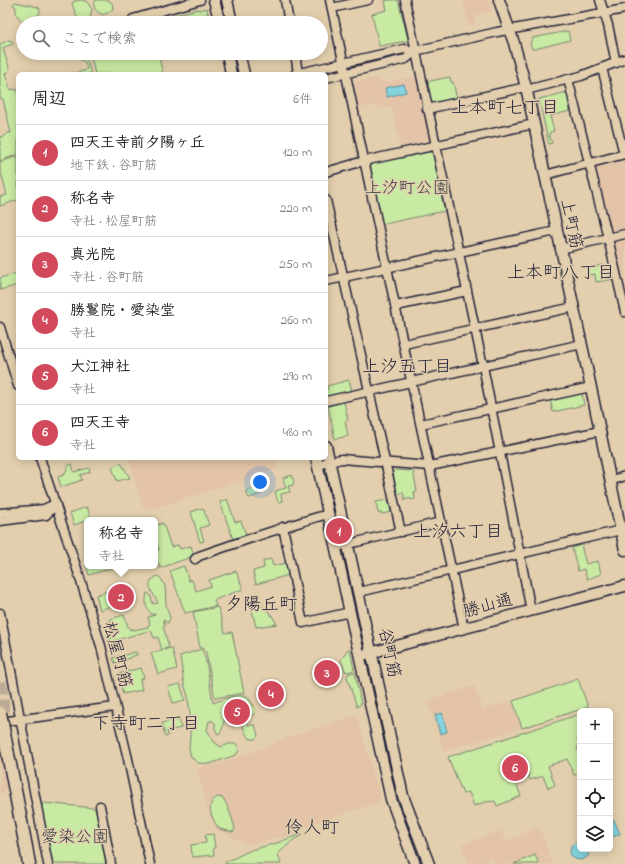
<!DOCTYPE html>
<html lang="ja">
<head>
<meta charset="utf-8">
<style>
  body { margin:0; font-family:"Indie Flower","Klee One",sans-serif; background:#f2f2f2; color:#202124 }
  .controls { position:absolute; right:12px; bottom:12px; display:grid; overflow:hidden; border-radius:6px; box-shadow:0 2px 10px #0003 }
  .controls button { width:36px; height:36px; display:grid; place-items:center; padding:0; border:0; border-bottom:1px solid #e0e0e0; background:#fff; color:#202124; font:20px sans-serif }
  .you { position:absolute; left:260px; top:482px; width:14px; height:14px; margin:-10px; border:3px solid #fff; border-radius:50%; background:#1a73e8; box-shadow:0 0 0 6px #1a73e833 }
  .badge { display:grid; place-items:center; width:26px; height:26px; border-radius:50%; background:#d1495b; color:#fff; font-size:13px; font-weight:700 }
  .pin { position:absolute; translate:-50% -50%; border:2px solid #fff; box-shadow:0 1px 4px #0006 }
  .popup { position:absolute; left:84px; top:517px; width:74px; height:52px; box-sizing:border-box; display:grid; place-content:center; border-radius:6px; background:#fff; filter:drop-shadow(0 1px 3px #0005); font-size:13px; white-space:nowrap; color:#757577 }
  .popup b { font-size:15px; color:#202124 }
  .popup::after { content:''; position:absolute; left:50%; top:100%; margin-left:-8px; border:8px solid transparent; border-top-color:#fff }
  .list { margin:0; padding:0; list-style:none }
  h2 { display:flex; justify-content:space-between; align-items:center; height:52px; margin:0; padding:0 16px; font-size:17px }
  h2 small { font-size:13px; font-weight:400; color:#757577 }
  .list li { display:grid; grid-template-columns:26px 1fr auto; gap:12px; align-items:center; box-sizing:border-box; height:56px; padding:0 16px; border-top:1px solid #e0e0e0 }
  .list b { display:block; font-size:15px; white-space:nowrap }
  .list p { margin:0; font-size:13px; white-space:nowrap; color:#757577 }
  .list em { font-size:13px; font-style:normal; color:#757577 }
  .icon { flex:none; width:22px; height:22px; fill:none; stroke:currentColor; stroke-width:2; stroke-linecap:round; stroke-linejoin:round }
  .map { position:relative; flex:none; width:625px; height:864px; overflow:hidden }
  .search { position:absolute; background:#fff; box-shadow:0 2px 10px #0003; left:16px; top:16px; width:312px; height:44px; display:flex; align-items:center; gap:10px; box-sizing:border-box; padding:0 14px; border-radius:22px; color:#757577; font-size:15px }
  .panel { position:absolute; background:#fff; box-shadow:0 2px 10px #0003; left:16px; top:72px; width:312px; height:388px; border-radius:6px }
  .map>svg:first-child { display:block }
  .built { fill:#e3c4a8 }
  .green { fill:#c9eaa3; stroke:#76866f }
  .water { fill:#84d4df; stroke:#5d8d9d }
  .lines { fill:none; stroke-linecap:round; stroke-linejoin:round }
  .highway-tunnel { stroke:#bcac96; stroke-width:12; stroke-dasharray:12 6; stroke-linecap:butt }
  .minor-casing { stroke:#22223b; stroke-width:11 }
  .major-casing { stroke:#22223b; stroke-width:13 }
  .highway-casing { stroke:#22223b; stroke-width:15 }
  .minor { stroke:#e3cfad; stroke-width:8 }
  .major { stroke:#e3cfad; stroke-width:10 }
  .highway { stroke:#e3cfad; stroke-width:12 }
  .highway-bridge-casing { stroke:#22223b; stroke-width:15; stroke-linecap:butt }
  .highway-bridge { stroke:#e3cfad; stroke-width:12 }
  .labels { text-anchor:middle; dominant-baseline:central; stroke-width:3; stroke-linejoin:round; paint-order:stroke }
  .park-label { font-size:17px; fill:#3b404b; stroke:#e3cfad }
  .street-label { font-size:17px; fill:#22223b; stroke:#e3cfad }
  .neighbourhood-label { font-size:18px; fill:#22223b; stroke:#e3cfad }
</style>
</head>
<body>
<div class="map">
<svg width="625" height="864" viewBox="0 0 625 864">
  <rect width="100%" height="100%" fill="#e3cfad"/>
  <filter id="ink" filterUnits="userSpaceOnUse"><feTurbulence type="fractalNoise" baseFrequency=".025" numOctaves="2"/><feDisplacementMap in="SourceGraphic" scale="8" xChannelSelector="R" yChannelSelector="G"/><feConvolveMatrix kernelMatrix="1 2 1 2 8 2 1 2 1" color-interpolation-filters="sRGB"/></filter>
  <g filter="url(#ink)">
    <g class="built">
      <path d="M463,0H488L492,11L474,16L476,24L469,25Z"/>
      <path d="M415,76L430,140L400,148L392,107L379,109L378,105L357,109L351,83L379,77L381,83Z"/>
      <path d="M625,157V231L614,234L611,232L595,168L597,166Z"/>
      <path d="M625,238V290L613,244L615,241Z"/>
      <path d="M129,458H275L278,469L152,509L142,507Z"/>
      <path d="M474,686L483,709L512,701L521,728L444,751L427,700Z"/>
      <path d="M356,715L357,716L381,799L379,802L300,829L301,832L248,845L218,831L214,826L208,812L197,768L224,762L274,744L276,741Z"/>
      <path d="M0,745L9,788L3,790L4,794H0Z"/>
      <path d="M539,827L553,864H495L493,858L478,864H469L461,845L501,830L506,841Z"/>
    </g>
    <g class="green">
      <path d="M82,0L87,2L92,9L90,19L82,22L77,17L72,4L74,1Z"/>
      <path d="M96,0H108L112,3L113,8L111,11L103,15C96,12 91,7 96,0Z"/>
      <path d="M389,0H398L408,39L407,41L379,46L372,14L387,10L385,1Z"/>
      <path d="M15,2L38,7L40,9V13L35,17L21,21L16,13V7L13,5Z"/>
      <path d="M207,8L208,14L186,19V23H172L170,16L198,9L199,10Z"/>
      <path d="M568,31L570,40L535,49H532L530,43L533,38Z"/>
      <path d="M10,40L12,41L13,44L4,47L3,49L9,67V70L5,74L10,89L18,90V154L0,161V137L6,135L7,133H11L3,99L0,98V44Z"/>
      <path d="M76,53H85L91,74H67C74,72 82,73 87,69L85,62L79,59Z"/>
      <path d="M90,53H158L163,74H95Z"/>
      <path d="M450,77L451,82H453L457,99L431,105L425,82Z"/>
      <path d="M568,92L570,100L568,101L570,111L550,116L554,131L550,132L549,135L552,143L549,144L539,99Z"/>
      <path d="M430,152L433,153L446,208L444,211L384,224L381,222L369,167L371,164Z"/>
      <path d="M18,156V200L0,206V197L7,195L0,168V162Z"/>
      <path d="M603,265L605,271L612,269L614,279L596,282L595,274L589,275L587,268Z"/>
      <path d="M17,273L18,285L0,290V278Z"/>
      <path d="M349,380L352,391L326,397V390L328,389L327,386Z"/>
      <path d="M580,393L582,394L584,405L553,412L550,399Z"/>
      <path d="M344,402L348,420L345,421L348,436L335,439L328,406Z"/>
      <path d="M121,463L130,478L117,481L112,467Z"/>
      <path d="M72,464L74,472L89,468L90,472L80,475L82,480L61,487L58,477L64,475L69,465Z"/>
      <path d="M396,470L413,471L417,491L414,492L415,499L411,500L410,498L405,500L403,492L397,494L393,472Z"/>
      <path d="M292,475L294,482L293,483V485L288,486L290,492L281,494L282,501L278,502L275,491L286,488L283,478Z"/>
      <path d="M258,487L261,494L249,498L246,491Z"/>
      <path d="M227,499L235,522L241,521L246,535L233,539L220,502Z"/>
      <path d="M388,500L391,512L382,514V513H378L376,502Z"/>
      <path d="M87,507L91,519L74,525L70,513Z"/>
      <path d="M203,508L209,525L200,528L204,541L200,542L191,512Z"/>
      <path d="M163,523L171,547L178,545L180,549L191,546L194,556L160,568L158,562H155V551L159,550L155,537V526Z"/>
      <path d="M581,545L586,564L598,561L601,574L587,579L584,569L578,571L572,548Z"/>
      <path d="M271,559L273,566L286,563L289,575L256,584L253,571L264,568L263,561Z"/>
      <path d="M86,565L112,566V568L89,575Z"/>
      <path d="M184,566L189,581L192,580L196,591L211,586L209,580L236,571L243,589L214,600L216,606L185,613L170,571Z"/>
      <path d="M158,576L162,580L165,586L166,605L170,618L168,623L166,622L163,619L165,626H163L169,647L162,650L172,648L177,669L158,674L151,653L162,650L158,637L154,638L151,630L110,642L109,638L115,637L110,619L124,615L128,627H129L130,630L133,629L134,630L148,627V625L150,624L148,617L155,615V613L153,615C145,609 145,602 147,593L150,595L153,604L158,603C154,593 142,583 158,576Z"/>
      <path d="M121,587L123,592L114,595L117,604L100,610L96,595Z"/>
      <path d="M254,600L270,613L277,624L256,627L250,601Z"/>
      <path d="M218,607L225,633L232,632L244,693L215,698L205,648H200L193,612Z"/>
      <path d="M202,649L206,661L213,703C224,699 236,694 247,696L256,709L255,714L248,716L245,711L243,700L228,704L225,706C224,715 226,726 219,734H218L215,729V723L213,721H209L207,730L214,742L221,747L229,744H237L239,750L236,755L209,764L198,763L191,757L189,748L191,724L188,696L184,684L180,656Z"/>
      <path d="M348,649H350L354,670L348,672L345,671L341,660Z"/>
      <path d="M136,652L137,655L130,657V658L126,659V660L115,663L113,658Z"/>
      <path d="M141,668L144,678L140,679L142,690L123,694L118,674Z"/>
      <path d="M354,672L355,673L361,704L357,707L347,677L348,674Z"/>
      <path d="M578,679L588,707L522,728L513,701Z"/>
      <path d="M180,684L185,700L173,703L168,687Z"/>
      <path d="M580,714V738L577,739L580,746L577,747L580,755V773L574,775L567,759L548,766L555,785L548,788L543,776L530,780L525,766L509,772L514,784L516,783L521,796L497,806L495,801L485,802L474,806L469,792L463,794L448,757Z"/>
      <path d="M179,719L181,728L167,731L168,736L165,737L162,723Z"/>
      <path d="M245,720L248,725H255L258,736L255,739H251C245,735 243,729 243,722Z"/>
      <path d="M217,797L223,798C228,806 233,820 235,829L233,832L219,829C213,820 204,805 217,797Z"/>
      <path d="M44,803L94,808L97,813L107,864H53L41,807Z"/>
      <path d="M213,834L215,848H213L214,855L192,857L191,845L206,843L205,835Z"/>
      <path d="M301,834L302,835L293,840L278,854L281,864H225L226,862L251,850L277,843Z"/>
      <path d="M535,855L539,864H514Z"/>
    </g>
    <g class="water">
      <path d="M404,84L406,92L387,97L385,88Z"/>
      <path d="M442,713L447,732L440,734L435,715Z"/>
      <path d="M614,820L620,834L610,838V822Z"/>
      <path d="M577,842H580V849H589L588,856L582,860L575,859L570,854L571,846Z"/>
    </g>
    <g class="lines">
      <path class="highway-tunnel" d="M0,682L3,693V724"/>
      <g class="minor-casing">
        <g id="minor">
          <path d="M285,0L289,23"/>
          <path d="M330,0L464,629"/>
          <path d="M405,0L483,366L531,611"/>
          <path d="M600,0L608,25L616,63"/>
          <path d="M332,8L368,0"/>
          <path d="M133,19L200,0"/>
          <path d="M295,53L298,73"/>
          <path d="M602,68L624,154"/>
          <path d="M295,74L404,49L415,51L497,32L625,9"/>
          <path d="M326,78L406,59L415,51"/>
          <path d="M568,79L608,238L625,312"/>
          <path d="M526,90L581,76L625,59"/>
          <path d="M427,109L526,87"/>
          <path d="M326,172L364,161L534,124"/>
          <path d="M545,175L625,154"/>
          <path d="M326,200L401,532"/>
          <path d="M560,249L625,234"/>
          <path d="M326,281L556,231"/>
          <path d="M396,306L467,291"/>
          <path d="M0,327L18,386"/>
          <path d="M404,344L574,307"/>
          <path d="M326,401L582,344"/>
          <path d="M421,424L591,387"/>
          <path d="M40,458L78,572L101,646L128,759L150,864"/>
          <path d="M317,465L341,459L430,466L600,431"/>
          <path d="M610,481L625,476"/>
          <path d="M0,513L44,509L53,505"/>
          <path d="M0,521L46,515L56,504"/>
          <path d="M283,527L303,623L350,612"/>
          <path d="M336,547L441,522"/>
          <path d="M195,559L199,556C242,541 285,526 328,514"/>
          <path d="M359,592L621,530"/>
          <path d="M0,613L48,864"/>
          <path d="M0,722L115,707"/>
          <path d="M100,806L111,864"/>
        </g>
      </g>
      <g class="major-casing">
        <g id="major">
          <path d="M214,0L220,23"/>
          <path d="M227,0L232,23"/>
          <path d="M499,0L514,43L526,87L586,364L625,550"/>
          <path d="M227,53L231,74"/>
          <path d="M239,53L244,74"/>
          <path d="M326,446L403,796L429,864"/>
          <path d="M316,458L391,799L415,864"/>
          <path d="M366,654L625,586"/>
        </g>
      </g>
      <g class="highway-casing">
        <path id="highway" d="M26,847L29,864"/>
      </g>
      <use href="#minor" class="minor"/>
      <use href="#major" class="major"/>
      <use href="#highway" class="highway"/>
      <g class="highway-bridge-casing">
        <path id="highway-bridge" d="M0,713L26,847"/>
      </g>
      <use href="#highway-bridge" class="highway-bridge"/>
    </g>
  </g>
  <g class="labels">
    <g class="park-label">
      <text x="407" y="188">上汐町公園</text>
      <text x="75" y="837">愛染公園</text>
    </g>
    <g class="street-label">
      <text transform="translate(571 224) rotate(78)">上町筋</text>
      <text transform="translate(488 606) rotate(-15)">勝山通</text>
      <text transform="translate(389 653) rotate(78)">谷町筋</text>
      <text transform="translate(117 655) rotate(75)">松屋町筋</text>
    </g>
    <g class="neighbourhood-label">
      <text x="505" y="109">上本町七丁目</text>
      <text x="561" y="274">上本町八丁目</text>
      <text x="407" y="368">上汐五丁目</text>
      <text x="458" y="533">上汐六丁目</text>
      <text x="261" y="606">夕陽丘町</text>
      <text x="146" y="725">下寺町二丁目</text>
      <text x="312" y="829">伶人町</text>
    </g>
  </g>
</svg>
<div class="controls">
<button>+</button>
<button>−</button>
<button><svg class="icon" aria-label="locate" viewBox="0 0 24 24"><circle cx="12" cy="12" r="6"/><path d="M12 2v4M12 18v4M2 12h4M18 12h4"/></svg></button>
<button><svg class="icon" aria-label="layers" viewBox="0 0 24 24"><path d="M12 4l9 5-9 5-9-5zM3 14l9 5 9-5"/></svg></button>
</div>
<div class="you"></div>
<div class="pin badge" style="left:339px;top:531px">1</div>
<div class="pin badge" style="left:121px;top:597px">2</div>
<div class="popup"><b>称名寺</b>寺社</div>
<div class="pin badge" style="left:327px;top:673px">3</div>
<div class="pin badge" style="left:271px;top:694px">4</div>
<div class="pin badge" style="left:237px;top:712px">5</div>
<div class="pin badge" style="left:515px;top:768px">6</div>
<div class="search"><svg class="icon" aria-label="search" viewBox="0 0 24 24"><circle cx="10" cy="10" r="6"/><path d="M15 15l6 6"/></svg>ここで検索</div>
<section class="panel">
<h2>周辺<small>6件</small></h2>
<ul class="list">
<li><span class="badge">1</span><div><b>四天王寺前夕陽ヶ丘</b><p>地下鉄 · 谷町筋</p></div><em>120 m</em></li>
<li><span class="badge">2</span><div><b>称名寺</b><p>寺社 · 松屋町筋</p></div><em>220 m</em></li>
<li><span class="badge">3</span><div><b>真光院</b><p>寺社 · 谷町筋</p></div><em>250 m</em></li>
<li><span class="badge">4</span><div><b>勝鬘院・愛染堂</b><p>寺社</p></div><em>260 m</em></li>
<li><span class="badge">5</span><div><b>大江神社</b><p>寺社</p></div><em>290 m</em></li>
<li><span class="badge">6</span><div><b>四天王寺</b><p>寺社</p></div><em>480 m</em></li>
</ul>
</section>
</div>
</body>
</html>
